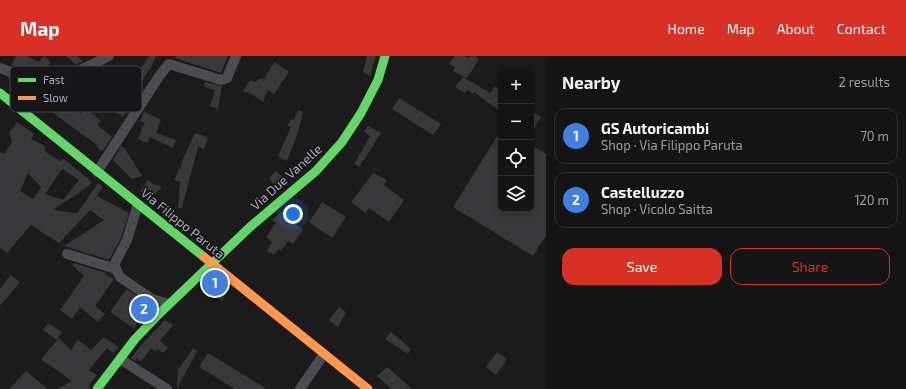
<!DOCTYPE html>
<html lang="en">
<head>
<meta charset="utf-8">
<style>
  body { margin:0; font-family:"Exo 2",sans-serif; background:#212122; color:#f1f3f6 }
  .controls { position:absolute; right:12px; top:12px; display:grid; overflow:hidden; border-radius:8px; box-shadow:0 2px 10px #0003 }
  .controls button { width:36px; height:36px; display:grid; place-items:center; padding:0; border:0; border-bottom:1px solid #333334; background:#141415; color:#f1f3f6; font:20px sans-serif }
  .you { position:absolute; left:293px; top:158px; width:14px; height:14px; margin:-10px; border:3px solid #fff; border-radius:50%; background:#1a73e8; box-shadow:0 0 0 6px #1a73e833 }
  .badge { display:grid; place-items:center; width:26px; height:26px; border-radius:50%; background:#d93025; color:#fff; font-size:13px; font-weight:700 }
  .pin { position:absolute; translate:-50% -50%; border:2px solid #fff; box-shadow:0 1px 4px #0006 }
  .list { margin:0; padding:0; list-style:none }
  h2 { display:flex; justify-content:space-between; align-items:center; height:52px; margin:0; padding:0 16px; font-size:17px }
  h2 small { font-size:13px; font-weight:400; color:#9d9ea0 }
  .list li { display:grid; grid-template-columns:26px 1fr auto; gap:12px; align-items:center; box-sizing:border-box; height:56px; margin:0 8px 8px; padding:0 8px; border:1px solid #333334; border-radius:12px }
  .list b { display:block; font-size:15px; white-space:nowrap }
  .list p { margin:0; font-size:13px; white-space:nowrap; color:#9d9ea0 }
  .list em { font-size:13px; font-style:normal; color:#9d9ea0 }
  .actions { display:flex; gap:8px; padding:12px 16px }
  .actions a { flex:1; padding:9px 0; border:1px solid #d93025; border-radius:12px; text-align:center; font-size:14px; color:#d93025 }
  .actions .main { background:#d93025; color:#fff }
  .icon { flex:none; width:22px; height:22px; fill:none; stroke:currentColor; stroke-width:2; stroke-linecap:round; stroke-linejoin:round }
  .map { position:relative; flex:none; width:546px; height:333px; overflow:hidden }
  header { display:flex; align-items:center; gap:24px; box-sizing:border-box; height:56px; padding:0 20px; background:#d93025; color:#fff }
  header strong { font-size:19px }
  nav { display:flex; gap:22px; margin-inline-start:auto; font-size:14px }
  main { display:flex }
  aside { flex:1; background:#141415 }
  .map>svg:first-child { display:block }
  .building { fill:#38383a; fill-rule:evenodd }
  .lines { fill:none; stroke-linecap:round; stroke-linejoin:round }
  .street { stroke:#4b4c4f; stroke-width:10 }
  .fast { stroke:#63d668; stroke-width:9 }
  .slow { stroke:#ff974d; stroke-width:9 }
  .labels { text-anchor:middle; dominant-baseline:central; stroke-width:3.5; stroke-linejoin:round; paint-order:stroke }
  .street-label { font-size:13px; fill:#acafbd; stroke:#161518 }
  .key { fill:#161518; stroke:#43434a; stroke-width:1 }
  .key-label { font-size:11px; fill:#acafbd }
</style>
</head>
<body>
<header>
<strong>Map</strong>
<nav><a>Home</a><a>Map</a><a>About</a><a>Contact</a></nav>
</header>
<main>
<div class="map">
<svg width="546" height="333" viewBox="0 0 546 333">
  <rect width="100%" height="100%" fill="#1b1b1c"/>
  <g class="building">
    <path d="M16,0H27L38,6L45,0L51,7L46,11L41,21L11,9Z"/>
    <path d="M66,0H77L83,5L76,9Z"/>
    <path d="M149,0H156L150,14L149,13L139,30L133,24Z"/>
    <path d="M176,0H228L221,17L175,2Z"/>
    <path d="M367,0H376L370,20L363,16Z"/>
    <path d="M454,0H464L468,2L471,0H475L479,3L467,22L453,15L455,12L449,7Z"/>
    <path d="M274,6L289,16L274,38L268,34L263,46L251,38L243,35L250,24L256,26L260,22L264,23Z"/>
    <path d="M463,21L490,37L495,30L501,34V56L474,36L473,38L468,34L465,37L455,31Z"/>
    <path d="M8,22L49,38H54L53,39L81,58L85,52L101,65L97,69L112,81L102,96L96,90L97,89L64,65L46,51V53Z"/>
    <path d="M205,26L222,30L218,53L210,50L215,34L204,31Z"/>
    <path d="M125,40L133,45L123,61L114,55Z"/>
    <path d="M399,42L441,68L433,79L392,53Z"/>
    <path d="M298,54L303,56L297,79L287,105L278,100L291,71L287,70L292,63L294,64Z"/>
    <path d="M144,55L161,64L156,77L176,84L173,92L150,81L147,87L138,83L145,66H140Z"/>
    <path d="M531,55L541,61L531,77Z"/>
    <path d="M17,66L34,78L31,83L45,90V96L61,105L64,103L92,126L89,130L53,154L77,157L98,127L103,131L97,140L129,157L121,182L109,204L64,190L104,164L90,154L59,187L31,169L7,197L0,191V96L4,98L12,86L9,77ZM62,113L79,124L63,144L45,138ZM28,117L41,131L33,143L20,135Z"/>
    <path d="M368,70L381,77L359,111L354,108L370,80L364,75Z"/>
    <path d="M501,74V153H531V89L546,98V180L533,200L453,151Z"/>
    <path d="M195,77L208,81L204,93L198,91L182,152H178L180,126L174,124L179,113H180L183,103Z"/>
    <path d="M121,90L125,93L142,120L132,123L113,104Z"/>
    <path d="M276,115L282,121L275,130L269,122Z"/>
    <path d="M373,117L387,124L384,129L404,144L389,166L369,152L366,157L351,146Z"/>
    <path d="M148,124L153,128L162,131L151,143L140,135Z"/>
    <path d="M322,146L346,161L332,182L309,166Z"/>
    <path d="M289,149L292,152L285,162L303,173L293,188L288,185L281,195L279,193L274,199L267,195L272,186L266,181L276,167L272,164Z"/>
    <path d="M74,207L106,217L105,218L114,223L95,250L105,258L98,266L80,251L72,263L60,254L84,220L72,209Z"/>
    <path d="M10,219L20,226L0,250V233Z"/>
    <path d="M211,220L228,235L222,245L201,230Z"/>
    <path d="M127,233L150,249L134,272L110,256Z"/>
    <path d="M339,251L346,256L338,271L329,264Z"/>
    <path d="M165,264L173,269L160,285L168,292L163,297L158,293L155,296L151,292L141,306L137,302L135,305L131,302L141,289Z"/>
    <path d="M48,267L62,276L57,284L43,274Z"/>
    <path d="M391,276L411,293L408,298L385,283Z"/>
    <path d="M104,281L119,291L113,297L107,292L89,314L97,319L90,328L89,333H57L72,325L41,303L59,282L71,294L78,284L91,294Z"/>
    <path d="M193,292L197,295L177,333L178,314Z"/>
    <path d="M497,296L507,303L496,319L486,311Z"/>
    <path d="M208,297L249,322L267,333H235L199,311Z"/>
    <path d="M387,311L412,333H392L377,320Z"/>
    <path d="M26,315L48,333H9Z"/>
  </g>
  <g class="lines">
    <g class="street">
      <path d="M0,12L51,32L72,18L109,0"/>
      <path d="M97,116L160,19L169,8L221,24L227,22L236,0"/>
      <path d="M138,148L127,184L114,209L120,221L152,243L169,248"/>
      <path d="M67,198L116,213"/>
      <path d="M120,303L167,333"/>
      <path d="M300,333L324,298"/>
    </g>
    <g class="fast">
      <path d="M0,37L204,201"/>
      <path d="M97,333L135,283L160,257L250,171L316,115L342,86L361,57L378,24L385,0"/>
    </g>
    <path class="slow" d="M204,201L368,333"/>
  </g>
  <g class="labels">
    <g class="street-label">
      <text transform="translate(286 121) rotate(-42)">Via Due Vanelle</text>
      <text transform="translate(183 167) rotate(39)">Via Filippo Paruta</text>
    </g>
  </g>
  <rect x="10" y="10" width="132" height="46" rx="6" class="key"/>
  <rect x="18" y="22" width="18" height="4" fill="#63d668"/>
  <rect x="18" y="40" width="18" height="4" fill="#ff974d"/>
  <g class="key-label">
    <text x="43" y="28">Fast</text>
    <text x="43" y="46">Slow</text>
  </g>
</svg>
<div class="controls">
<button>+</button>
<button>−</button>
<button><svg class="icon" aria-label="locate" viewBox="0 0 24 24"><circle cx="12" cy="12" r="6"/><path d="M12 2v4M12 18v4M2 12h4M18 12h4"/></svg></button>
<button><svg class="icon" aria-label="layers" viewBox="0 0 24 24"><path d="M12 4l9 5-9 5-9-5zM3 14l9 5 9-5"/></svg></button>
</div>
<div class="you"></div>
<div class="pin badge" style="left:215px;top:227px;background:#3f7fe0">1</div>
<div class="pin badge" style="left:144px;top:253px;background:#3f7fe0">2</div>
</div>
<aside>
<h2>Nearby<small>2 results</small></h2>
<ul class="list">
<li><span class="badge" style="background:#3f7fe0">1</span><div><b>GS Autoricambi</b><p>Shop · Via Filippo Paruta</p></div><em>70 m</em></li>
<li><span class="badge" style="background:#3f7fe0">2</span><div><b>Castelluzzo</b><p>Shop · Vicolo Saitta</p></div><em>120 m</em></li>
</ul>
<div class="actions"><a class="main">Save</a><a>Share</a></div>
</aside>
</main>
</body>
</html>
